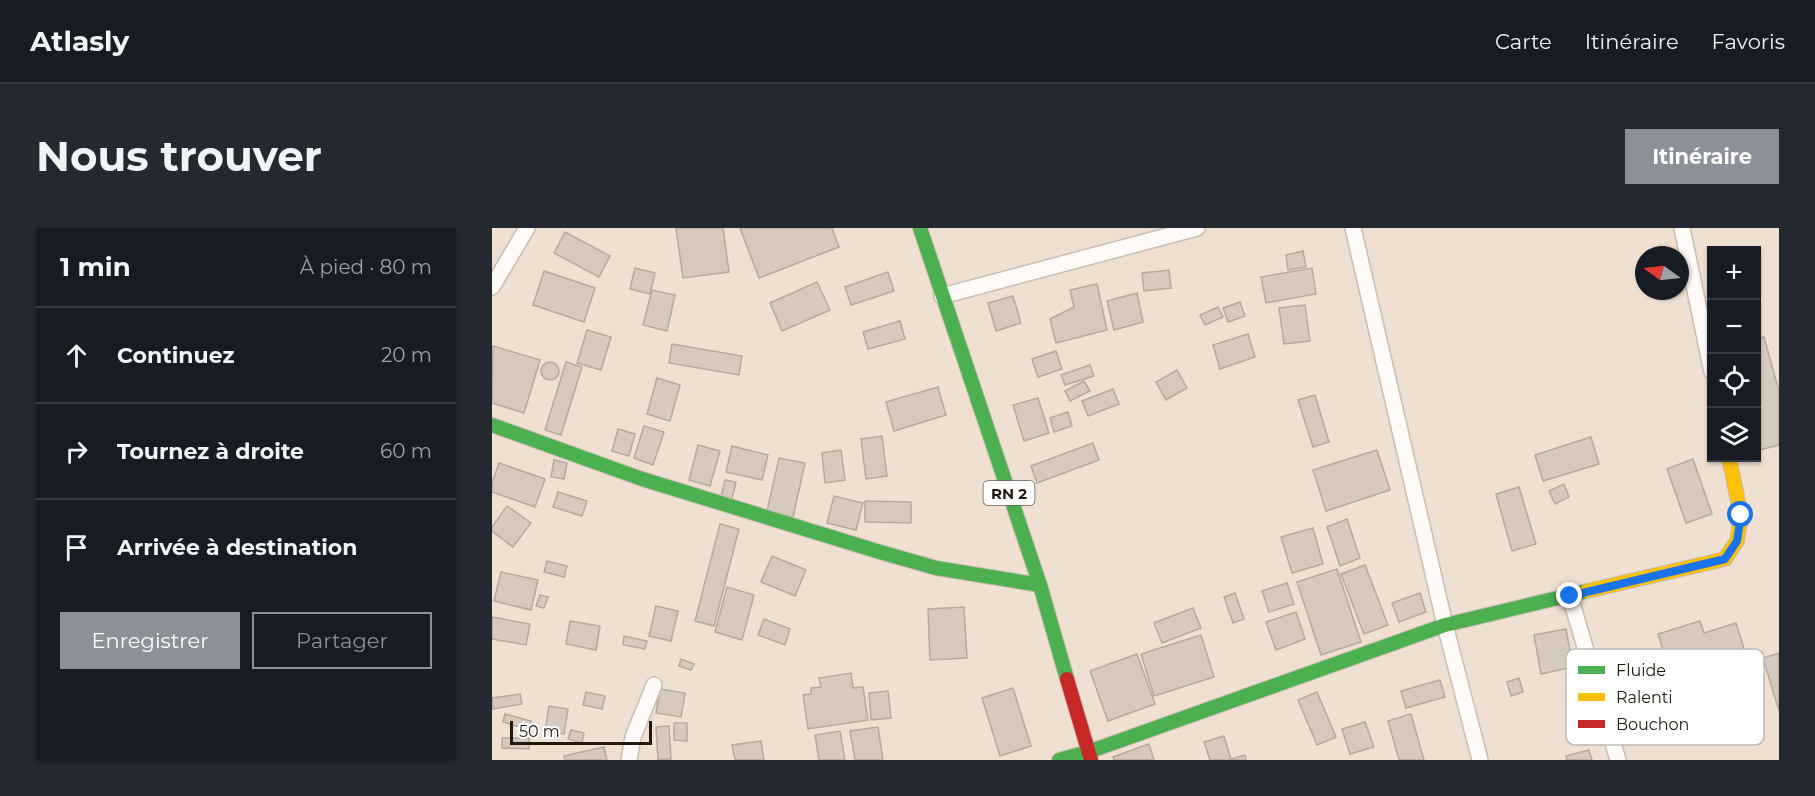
<!DOCTYPE html>
<html lang="fr">
<head>
<meta charset="utf-8">
<style>
  body { margin:0; font-family:Montserrat,sans-serif; background:#242831; color:#f1f3f6 }
  .controls { position:absolute; right:18px; top:18px; display:grid; overflow:hidden; border-radius:0px; box-shadow:0 2px 4px #0004 }
  .controls button { width:54px; height:54px; display:grid; place-items:center; padding:0; border:0; border-bottom:2px solid #363941; background:#171b24; color:#f1f3f6; font:30px sans-serif }
  .compass { position:absolute; left:1143px; top:18px; width:54px; height:54px; border-radius:50%; background:#171b24; box-shadow:0 2px 4px #0004; rotate:285deg }
  .scale { position:absolute; left:18px; bottom:15px; width:142px; box-sizing:border-box; padding-left:6px; border:3px solid #22180e; border-top:0; font-size:16px; line-height:21px; white-space:nowrap; color:#22180e; -webkit-text-stroke:4px #fff; paint-order:stroke }
  .stop { position:absolute; width:18px; height:18px; margin:-14px; border:4px solid #1a73e8; border-radius:50%; background:#fff }
  .stop.end { background:#1a73e8; border-color:#fff; box-shadow:0 2px 6px #0008 }
  .list { margin:0; padding:0; list-style:none }
  h2 { display:flex; justify-content:space-between; align-items:center; height:78px; margin:0; padding:0 24px; font-size:26px }
  h2 small { font-size:20px; font-weight:400; color:#9ea1a6 }
  .list li { display:grid; grid-template-columns:39px 1fr auto; gap:18px; align-items:center; box-sizing:border-box; height:96px; padding:0 24px; border-top:2px solid #363941 }
  .list b { display:block; font-size:22px; white-space:nowrap }
  .list em { font-size:20px; font-style:normal; color:#9ea1a6 }
  .actions { display:flex; gap:12px; padding:18px 24px }
  .actions a { flex:1; padding:14px 0; border:2px solid #8c9099; border-radius:0px; text-align:center; font-size:21px; color:#8c9099 }
  .actions .main { background:#8c9099; color:#fff }
  .icon { flex:none; width:33px; height:33px; fill:none; stroke:currentColor; stroke-width:2; stroke-linecap:round; stroke-linejoin:round }
  .map { position:relative; flex:none; width:1287px; height:532px; overflow:hidden; border-radius:0px }
  header { display:flex; align-items:center; gap:36px; box-sizing:border-box; height:84px; padding:0 30px; background:#171b24; border-bottom:2px solid #363941 }
  header strong { font-size:28px }
  nav { display:flex; gap:33px; margin-inline-start:auto; font-size:21px }
  .intro { display:flex; align-items:center; justify-content:space-between; box-sizing:border-box; height:144px; padding:0 36px }
  h1 { margin:0; font-size:42px }
  .button { padding:15px 27px; border-radius:0px; background:#8c9099; color:#fff; font-size:21px; font-weight:700 }
  main { display:flex; gap:36px; padding:0 36px }
  aside { flex:1; background:#171b24; border-radius:0px; box-shadow:0 2px 4px #0004 }
  .map>svg:first-child { display:block }
  .building { fill:#d6cabe; stroke:#b6aa9e; stroke-width:1.5 }
  .lines { fill:none; stroke-linecap:round; stroke-linejoin:round }
  .street-casing { stroke:#cabdb2; stroke-width:18 }
  .fast-casing { stroke:#cabdb2; stroke-width:16 }
  .slow-casing { stroke:#cabdb2; stroke-width:16 }
  .jam-casing { stroke:#cabdb2; stroke-width:16 }
  .street { stroke:#fdfaf8; stroke-width:15 }
  .fast { stroke:#4caf50; stroke-width:14 }
  .slow { stroke:#ffc107; stroke-width:14 }
  .jam { stroke:#c62828; stroke-width:14 }
  .route { stroke:#1a73e8; stroke-width:8 }
  .labels { text-anchor:middle; dominant-baseline:central; stroke-width:5; stroke-linejoin:round; paint-order:stroke }
  .shield { fill:#fff; stroke:#645d56; stroke-width:1.5 }
  .shield-label { font-size:15px; font-weight:bold; fill:#22180e }
  .key { fill:#fff; stroke:#bdbab7; stroke-width:1.5 }
  .key-label { font-size:16px; fill:#22180e }
</style>
</head>
<body>
<header>
<strong>Atlasly</strong>
<nav><a>Carte</a><a>Itinéraire</a><a>Favoris</a></nav>
</header>
<div class="intro"><h1>Nous trouver</h1><a class="button">Itinéraire</a></div>
<main>
<aside>
<h2>1 min<small>À pied · 80 m</small></h2>
<ul class="list">
<li><svg class="icon" aria-label="ahead" viewBox="0 0 24 24"><path d="M12 20V5M6 11l6-6 6 6"/></svg><div><b>Continuez</b></div><em>20 m</em></li>
<li><svg class="icon" aria-label="right" viewBox="0 0 24 24"><path d="M7 20v-9h11M14 6l5 5-5 5"/></svg><div><b>Tournez à droite</b></div><em>60 m</em></li>
<li><svg class="icon" aria-label="arrive" viewBox="0 0 24 24"><path d="M6 21V4h12l-3 4 3 4H6"/></svg><div><b>Arrivée à destination</b></div></li>
</ul>
<div class="actions"><a class="main">Enregistrer</a><a>Partager</a></div>
</aside>
<div class="map">
<svg width="1287" height="532" viewBox="0 0 1287 532">
  <rect width="100%" height="100%" fill="#f0e0d1"/>
  <g class="building">
    <path d="M184,0H231L237,44L191,50Z"/>
    <path d="M248,0H340L347,19L267,50Z"/>
    <path d="M73,4L118,28L107,49L62,25Z"/>
    <path d="M811,23L814,39L796,42L794,27Z"/>
    <path d="M143,40L163,45L158,66L138,61Z"/>
    <path d="M820,40L824,66L774,75L769,49Z"/>
    <path d="M677,42L679,60L652,63L650,45Z"/>
    <path d="M52,43L103,60L92,94L41,77Z"/>
    <path d="M396,44L402,63L359,77L353,59Z"/>
    <path d="M325,54L338,82L290,103L278,75Z"/>
    <path d="M605,56L615,102L564,115L558,91L582,79L578,62Z"/>
    <path d="M160,62L183,67L175,103L151,97Z"/>
    <path d="M645,65L651,94L622,102L615,73Z"/>
    <path d="M521,68L529,95L504,103L496,75Z"/>
    <path d="M748,74L753,88L736,94L731,80Z"/>
    <path d="M813,77L818,113L792,116L787,80Z"/>
    <path d="M726,79L731,89L713,97L708,87Z"/>
    <path d="M408,93L413,111L376,121L371,104Z"/>
    <path d="M95,102L119,109L109,142L85,135Z"/>
    <path d="M756,106L763,129L728,141L721,117Z"/>
    <path d="M1272,109L1287,163V217L1264,223V111Z"/>
    <path d="M180,116L250,128L247,147L177,135Z"/>
    <path d="M1,118L48,132L32,185L0,175Z"/>
    <path d="M564,123L570,141L546,149L540,131Z"/>
    <circle cx="58" cy="143" r="9"/>
    <path d="M74,134L90,139L69,207L53,202Z"/>
    <path d="M598,137L602,148L573,157L569,147Z"/>
    <path d="M685,142L695,160L674,172L664,154Z"/>
    <path d="M165,150L188,157L178,193L155,186Z"/>
    <path d="M592,153L598,163L578,173L573,163Z"/>
    <path d="M446,159L454,187L402,203L394,174Z"/>
    <path d="M621,161L627,176L596,188L590,173Z"/>
    <path d="M823,167L837,214L821,219L806,172Z"/>
    <path d="M546,170L557,205L532,213L521,177Z"/>
    <path d="M576,184L580,198L562,204L558,190Z"/>
    <path d="M152,198L172,204L161,237L142,230Z"/>
    <path d="M126,201L143,206L137,228L120,223Z"/>
    <path d="M390,208L395,248L374,251L369,211Z"/>
    <path d="M1099,209L1107,236L1051,253L1043,227Z"/>
    <path d="M601,215L607,232L545,255L539,238Z"/>
    <path d="M206,217L228,223L218,258L197,252Z"/>
    <path d="M240,218L276,227L270,252L234,244Z"/>
    <path d="M349,222L353,252L333,255L330,225Z"/>
    <path d="M885,222L898,262L834,283L821,242Z"/>
    <path d="M287,230L313,235L301,289L275,283Z"/>
    <path d="M1201,231L1220,286L1194,295L1175,241Z"/>
    <path d="M62,232L75,235L72,251L59,249Z"/>
    <path d="M7,235L53,251L43,279L0,264V255Z"/>
    <path d="M233,252L244,254L240,271L229,269Z"/>
    <path d="M1072,256L1077,269L1063,276L1057,263Z"/>
    <path d="M1027,259L1044,316L1020,323L1004,266Z"/>
    <path d="M66,264L95,273L90,288L61,279Z"/>
    <path d="M342,268L371,275L364,302L335,295Z"/>
    <path d="M373,273L419,274V295L373,294Z"/>
    <path d="M15,278L39,295L21,319L0,303V299Z"/>
    <path d="M855,291L868,330L848,338L835,299Z"/>
    <path d="M228,296L247,301L222,398L203,393Z"/>
    <path d="M821,300L831,336L800,345L789,309Z"/>
    <path d="M280,328L314,342L303,368L269,354Z"/>
    <path d="M55,333L75,338L72,349L52,344Z"/>
    <path d="M873,337L896,397L872,406L849,346Z"/>
    <path d="M845,341L869,414L829,427L805,354Z"/>
    <path d="M9,344L46,352L39,382L2,373Z"/>
    <path d="M795,355L802,376L777,384L770,363Z"/>
    <path d="M235,359L262,367L250,412L223,404Z"/>
    <path d="M743,365L752,391L741,395L732,369Z"/>
    <path d="M928,365L934,384L907,394L900,375Z"/>
    <path d="M48,367L56,369L52,380L44,378Z"/>
    <path d="M164,378L186,383L179,413L157,408Z"/>
    <path d="M472,379L475,430L438,432L436,381Z"/>
    <path d="M701,380L709,400L670,415L662,395Z"/>
    <path d="M804,384L813,411L784,422L774,394Z"/>
    <path d="M0,389L38,396L34,417L0,411Z"/>
    <path d="M272,391L298,401L293,417L266,407Z"/>
    <path d="M78,393L108,398L104,422L74,416Z"/>
    <path d="M1208,393L1212,405L1244,395L1255,430L1222,441L1226,452L1184,465L1166,406Z"/>
    <path d="M1074,401L1081,439L1049,446L1042,407Z"/>
    <path d="M709,407L722,449L662,468L649,426Z"/>
    <path d="M132,408L155,413L153,421L131,417Z"/>
    <path d="M1287,425V483L1271,430Z"/>
    <path d="M645,426L663,476L616,493L598,443Z"/>
    <path d="M189,431L202,436L199,442L187,438Z"/>
    <path d="M359,445L361,460L371,459L376,492L316,501L311,467L319,466V460L329,459L327,450Z"/>
    <path d="M1027,450L1031,464L1019,468L1015,454Z"/>
    <path d="M948,452L953,469L914,480L909,463Z"/>
    <path d="M521,460L539,518L508,528L490,470Z"/>
    <path d="M168,461L193,465L189,489L164,485Z"/>
    <path d="M396,463L399,490L379,492L377,465Z"/>
    <path d="M94,464L113,468L110,481L91,477Z"/>
    <path d="M825,464L844,509L825,517L806,472Z"/>
    <path d="M28,466L30,476L1,481L0,470Z"/>
    <path d="M57,478L76,481L72,506L53,503Z"/>
    <path d="M13,486L39,493L37,502L11,494Z"/>
    <path d="M919,486L932,532H907L896,493Z"/>
    <path d="M873,494L882,519L858,526L850,501Z"/>
    <path d="M182,495H195V513L182,512Z"/>
    <path d="M177,498L179,531L166,532L164,499Z"/>
    <path d="M386,499L391,532H363L358,503Z"/>
    <path d="M79,502L92,505L90,515L76,511Z"/>
    <path d="M348,503L353,532H327L323,507Z"/>
    <path d="M732,508L739,531L753,527L754,532H718L712,514Z"/>
    <path d="M10,510H37V521L10,520Z"/>
    <path d="M269,513L272,532H243L240,517Z"/>
    <path d="M657,516L662,532H622L621,529Z"/>
    <path d="M112,519L115,532H73L72,528Z"/>
    <path d="M1097,522L1100,532H1075L1074,528Z"/>
  </g>
  <g class="lines">
    <g class="street-casing">
      <g id="street">
        <path d="M861,0L953,397L988,532"/>
        <path d="M1190,0L1220,144"/>
        <path d="M0,59L35,0"/>
        <path d="M450,68L705,0"/>
        <path d="M1078,368L1126,532"/>
        <path d="M137,532L141,509L162,457"/>
      </g>
    </g>
    <g class="fast-casing">
      <g id="fast">
        <path d="M428,0L548,357L575,451"/>
        <path d="M0,197L150,251L388,324L444,340L548,357"/>
        <path d="M567,532L596,524L953,397L1095,363"/>
      </g>
    </g>
    <g class="slow-casing">
      <path id="slow" d="M1095,363L1233,331L1245,313L1249,287L1237,230"/>
    </g>
    <g class="jam-casing">
      <path id="jam" d="M575,451L599,532"/>
    </g>
    <use href="#street" class="street"/>
    <use href="#fast" class="fast"/>
    <use href="#slow" class="slow"/>
    <use href="#jam" class="jam"/>
  </g>
  <g class="lines">
    <path class="route" d="M1078,368L1233,331L1245,313L1249,287"/>
  </g>
  <g class="labels">
    <rect class="shield" x="491.5" y="253" width="51" height="24" rx="4.5"/>
    <g class="shield-label">
      <text x="517" y="265">RN 2</text>
    </g>
  </g>
  <rect x="1074" y="421" width="198" height="96" rx="9" class="key"/>
  <rect x="1086" y="438" width="27" height="8" fill="#4caf50"/>
  <rect x="1086" y="465" width="27" height="8" fill="#ffc107"/>
  <rect x="1086" y="492" width="27" height="8" fill="#c62828"/>
  <g class="key-label">
    <text x="1124" y="448">Fluide</text>
    <text x="1124" y="475">Ralenti</text>
    <text x="1124" y="502">Bouchon</text>
  </g>
</svg>
<div class="controls">
<button>+</button>
<button>−</button>
<button><svg class="icon" aria-label="locate" viewBox="0 0 24 24"><circle cx="12" cy="12" r="6"/><path d="M12 2v4M12 18v4M2 12h4M18 12h4"/></svg></button>
<button><svg class="icon" aria-label="layers" viewBox="0 0 24 24"><path d="M12 4l9 5-9 5-9-5zM3 14l9 5 9-5"/></svg></button>
</div>
<svg class="compass" viewBox="-18 -18 36 36"><path d="M0-13l5 13h-10z" fill="#e53935"/><path d="M0 13l5-13h-10z" fill="#9ea1a6"/></svg>
<div class="scale">50 m</div>
<div class="stop" style="left:1249px;top:287px"></div>
<div class="stop end" style="left:1078px;top:368px"></div>
</div>
</main>
</body>
</html>
